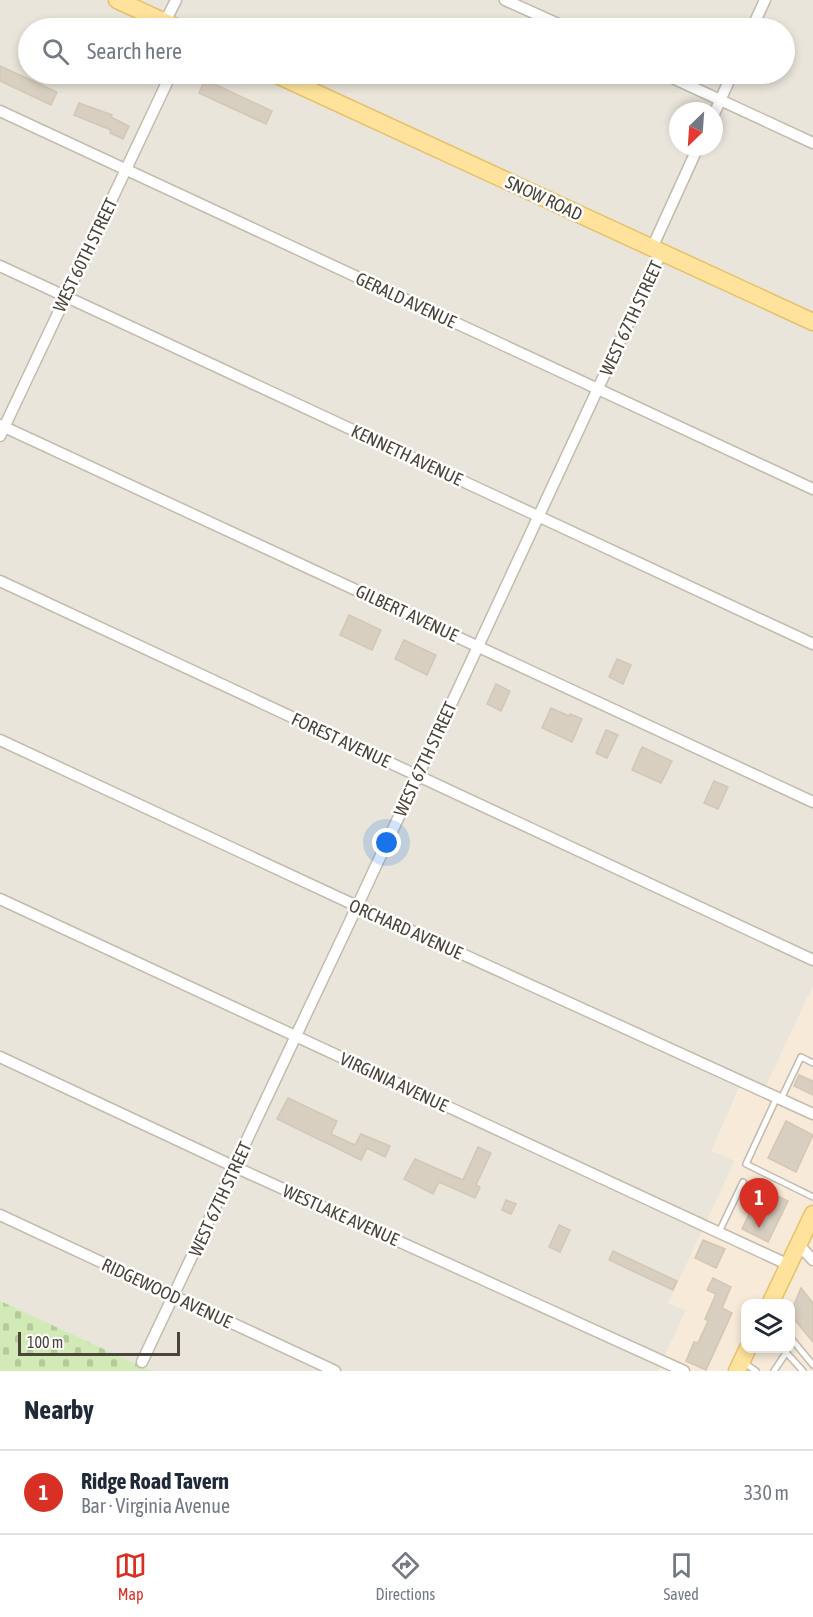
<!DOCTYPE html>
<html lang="en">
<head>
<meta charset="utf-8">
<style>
  body { margin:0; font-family:"Asap Condensed",sans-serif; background:#f6f6f7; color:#1f2937 }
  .controls { position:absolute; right:18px; bottom:18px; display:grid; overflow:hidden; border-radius:12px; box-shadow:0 3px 9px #0003 }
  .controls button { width:54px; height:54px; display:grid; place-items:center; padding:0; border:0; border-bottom:2px solid #e0e1e3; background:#fff; color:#1f2937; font:30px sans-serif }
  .compass { position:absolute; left:669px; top:102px; width:54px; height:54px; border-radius:50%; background:#fff; box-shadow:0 3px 9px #0003; rotate:205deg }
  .scale { position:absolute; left:18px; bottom:15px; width:162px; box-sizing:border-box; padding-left:6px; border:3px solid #4b4439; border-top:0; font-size:16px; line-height:21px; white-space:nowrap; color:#4b4439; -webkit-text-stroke:4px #fff; paint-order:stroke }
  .you { position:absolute; left:387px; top:843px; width:21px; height:21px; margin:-15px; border:4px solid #fff; border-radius:50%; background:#1a73e8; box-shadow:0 0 0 9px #1a73e833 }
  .badge { display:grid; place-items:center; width:39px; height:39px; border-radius:50%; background:#d93025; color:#fff; font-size:20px; font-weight:700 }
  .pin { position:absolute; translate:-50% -50px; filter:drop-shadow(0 2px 3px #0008) }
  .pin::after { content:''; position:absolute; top:32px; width:21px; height:18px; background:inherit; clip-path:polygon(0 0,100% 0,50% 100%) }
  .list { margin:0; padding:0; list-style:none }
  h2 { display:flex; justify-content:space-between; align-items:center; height:78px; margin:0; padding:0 24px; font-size:26px }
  h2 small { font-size:20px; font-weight:400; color:#747a83 }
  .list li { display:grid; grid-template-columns:39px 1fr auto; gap:18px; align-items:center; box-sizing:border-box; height:84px; padding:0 24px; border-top:2px solid #e0e1e3 }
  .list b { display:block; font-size:22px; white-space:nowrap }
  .list p { margin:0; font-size:20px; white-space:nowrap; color:#747a83 }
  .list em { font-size:20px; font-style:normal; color:#747a83 }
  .icon { flex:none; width:33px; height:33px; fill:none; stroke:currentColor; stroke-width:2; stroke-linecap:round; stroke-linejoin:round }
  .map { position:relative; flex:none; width:813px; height:1371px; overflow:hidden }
  .search { position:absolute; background:#fff; box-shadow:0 3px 9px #0003; left:18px; right:18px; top:18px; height:66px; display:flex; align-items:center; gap:15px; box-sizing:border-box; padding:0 21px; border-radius:33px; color:#747a83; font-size:22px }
  .sheet { height:162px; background:#fff }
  nav { display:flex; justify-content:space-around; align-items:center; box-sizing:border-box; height:84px; border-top:2px solid #e0e1e3; background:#fff; font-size:16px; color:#747a83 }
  nav a { display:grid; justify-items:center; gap:3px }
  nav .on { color:#d93025 }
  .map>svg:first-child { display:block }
  .residential { fill:#eae5da; fill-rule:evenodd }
  .commercial { fill:#f7ead8; fill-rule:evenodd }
  .cemetery { fill:url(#cemetery-stones) }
  .building { fill:#d8cfc1; stroke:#d3c7b4; stroke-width:1.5 }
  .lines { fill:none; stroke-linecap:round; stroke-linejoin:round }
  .service-casing { stroke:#c2bbae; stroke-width:8 }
  .minor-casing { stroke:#c2bbae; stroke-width:13 }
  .primary-casing { stroke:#e6c16a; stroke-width:19 }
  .service { stroke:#fff; stroke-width:5 }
  .minor { stroke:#fff; stroke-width:10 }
  .primary { stroke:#ffe39c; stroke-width:16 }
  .labels { text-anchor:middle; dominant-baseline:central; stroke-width:5; stroke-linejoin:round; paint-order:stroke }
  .street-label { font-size:18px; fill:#4b4439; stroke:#fff }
</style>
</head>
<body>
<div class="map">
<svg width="813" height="1371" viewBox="0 0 813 1371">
  <defs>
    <pattern id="cemetery-stones" width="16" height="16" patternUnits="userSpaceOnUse" patternTransform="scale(1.5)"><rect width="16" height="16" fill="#d2eab5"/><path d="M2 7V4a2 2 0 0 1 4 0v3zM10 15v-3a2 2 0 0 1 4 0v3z" fill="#b6ca9c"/></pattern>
  </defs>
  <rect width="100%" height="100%" fill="#f6f3ec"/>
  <path class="residential" d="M0,0H813V986L762,1095L740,1086L712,1150L735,1161L669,1303L686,1310L658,1371H0ZM28,28H784V74H28ZM678,111H714V147H678Z"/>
  <path class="commercial" d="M813,986V1371H658L686,1310L668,1303L735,1161L711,1151L741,1086L762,1095ZM746,1304H790V1348H746Z"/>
  <path class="cemetery" d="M0,1301L151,1371H0Z"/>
  <g class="building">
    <path d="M0,66L57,92L51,105L0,81Z"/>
    <path d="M204,81L210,84V82L272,111L266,124L199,93Z"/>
    <path d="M79,103L112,115L111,117L129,126L123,139L110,133L111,130L74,115Z"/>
    <path d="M349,615L381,630L372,650L340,635Z"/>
    <path d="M404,640L436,655L427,675L395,659Z"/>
    <path d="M617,659L631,665L623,684L609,677Z"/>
    <path d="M496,684L510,691L501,711L487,704Z"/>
    <path d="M551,708L569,716L570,714L582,719L572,742L542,728Z"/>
    <path d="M606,730L618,735L607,758L596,753Z"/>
    <path d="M642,747L672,761L661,783L632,770Z"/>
    <path d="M714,781L728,787L718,809L704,803Z"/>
    <path d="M799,1075L813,1081V1095L794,1086Z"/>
    <path d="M288,1098L337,1121L331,1134L355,1145L361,1134L390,1146L385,1157L367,1148L361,1160L277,1119Z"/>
    <path d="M786,1121L813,1135L796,1172L768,1158Z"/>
    <path d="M478,1147L491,1153L476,1185L480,1187L475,1198L439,1182L433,1194L404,1179L415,1159L463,1180Z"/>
    <path d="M756,1185L788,1201L768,1242L742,1229L753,1206L747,1203Z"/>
    <path d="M506,1200L516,1204L511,1214L502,1210Z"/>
    <path d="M559,1225L570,1230L560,1252L549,1247Z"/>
    <path d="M703,1240L725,1249L716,1268L695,1258Z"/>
    <path d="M613,1251L677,1281L673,1290L609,1260Z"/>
    <path d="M713,1278L731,1287L722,1308L732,1313L706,1370L686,1361L694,1342L698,1343L708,1321L705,1319L716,1294L707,1290Z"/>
    <path d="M801,1288L813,1303V1342L790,1314Z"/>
  </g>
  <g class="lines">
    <g class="service-casing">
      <g id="service">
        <path d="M777,1097L746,1164L813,1197"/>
        <path d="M781,1099L801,1057L813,1063"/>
        <path d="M719,1232L743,1182"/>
        <path d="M790,1337L813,1365"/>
        <path d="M782,1348L803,1371"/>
        <path d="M743,1362L756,1371"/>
        <path d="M774,1371L786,1353"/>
      </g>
    </g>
    <g class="minor-casing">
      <g id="minor">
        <path d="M505,0L567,28"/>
        <path d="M165,22L176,0"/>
        <path d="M752,28L765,0"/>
        <path d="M664,74L813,143"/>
        <path d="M0,111L813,489"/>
        <path d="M714,114L732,74"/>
        <path d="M652,248L698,147"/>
        <path d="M0,266L813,644"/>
        <path d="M0,425L813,802"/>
        <path d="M0,436L171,74"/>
        <path d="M0,581L813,960"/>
        <path d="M0,740L346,901L813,1114"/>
        <path d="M0,899L789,1265"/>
        <path d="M0,1057L235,1167L684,1371"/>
        <path d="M0,1215L335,1371"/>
        <path d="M798,1244L813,1260"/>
        <path d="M142,1362L361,898L661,253"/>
      </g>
    </g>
    <g class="primary-casing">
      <g id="primary">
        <path d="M117,0L178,28"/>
        <path d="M275,74L813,322"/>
        <path d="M770,1304L813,1214"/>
        <path d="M737,1371L748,1348"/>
      </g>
    </g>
    <use href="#service" class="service"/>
    <use href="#minor" class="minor"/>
    <use href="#primary" class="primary"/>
  </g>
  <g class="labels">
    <g class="street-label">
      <text transform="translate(544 198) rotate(25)">SNOW ROAD</text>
      <text transform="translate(85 255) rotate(-64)">WEST 60TH STREET</text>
      <text transform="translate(406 300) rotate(25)">GERALD AVENUE</text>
      <text transform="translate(631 318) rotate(-65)">WEST 67TH STREET</text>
      <text transform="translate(407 455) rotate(25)">KENNETH AVENUE</text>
      <text transform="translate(407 613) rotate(25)">GILBERT AVENUE</text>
      <text transform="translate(341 740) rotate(25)">FOREST AVENUE</text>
      <text transform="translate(425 759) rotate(-65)">WEST 67TH STREET</text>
      <text transform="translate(406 929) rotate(24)">ORCHARD AVENUE</text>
      <text transform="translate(394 1082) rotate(25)">VIRGINIA AVENUE</text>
      <text transform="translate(220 1199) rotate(-65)">WEST 67TH STREET</text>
      <text transform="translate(341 1215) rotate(24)">WESTLAKE AVENUE</text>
      <text transform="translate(167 1293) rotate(25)">RIDGEWOOD AVENUE</text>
    </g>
  </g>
</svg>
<div class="controls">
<button><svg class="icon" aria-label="layers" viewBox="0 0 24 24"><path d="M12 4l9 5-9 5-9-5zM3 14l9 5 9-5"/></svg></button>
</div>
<svg class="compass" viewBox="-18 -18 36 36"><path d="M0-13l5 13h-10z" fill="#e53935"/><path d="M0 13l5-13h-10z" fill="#747a83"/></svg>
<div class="scale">100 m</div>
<div class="you"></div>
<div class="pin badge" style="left:759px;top:1228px">1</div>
<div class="search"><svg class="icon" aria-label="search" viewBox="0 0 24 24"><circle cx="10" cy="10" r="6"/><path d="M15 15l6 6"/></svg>Search here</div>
</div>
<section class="sheet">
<h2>Nearby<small></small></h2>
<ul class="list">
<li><span class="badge">1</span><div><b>Ridge Road Tavern</b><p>Bar · Virginia Avenue</p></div><em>330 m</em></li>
</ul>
</section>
<nav>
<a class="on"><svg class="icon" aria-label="map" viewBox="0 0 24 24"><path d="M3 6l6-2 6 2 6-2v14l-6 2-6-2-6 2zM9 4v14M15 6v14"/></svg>Map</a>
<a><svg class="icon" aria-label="directions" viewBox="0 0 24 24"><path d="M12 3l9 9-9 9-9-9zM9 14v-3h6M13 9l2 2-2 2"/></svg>Directions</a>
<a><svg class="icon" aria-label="saved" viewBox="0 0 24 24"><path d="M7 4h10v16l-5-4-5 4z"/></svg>Saved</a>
</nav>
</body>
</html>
